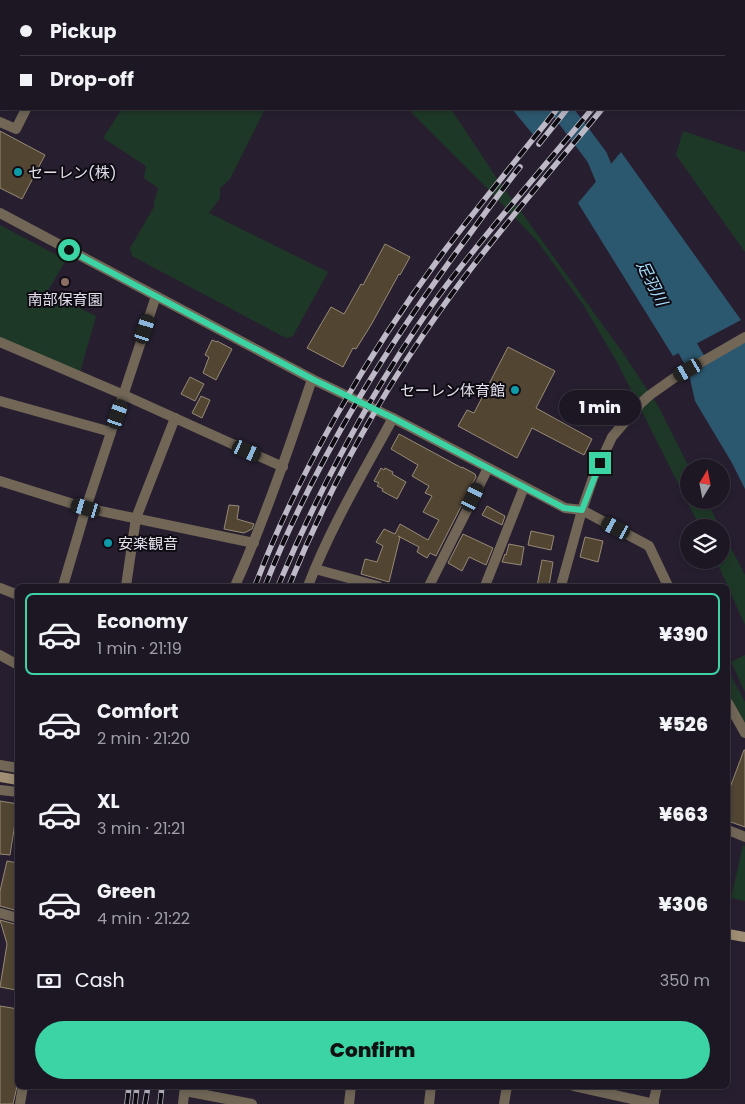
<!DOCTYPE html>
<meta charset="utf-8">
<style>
:root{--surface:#1d1724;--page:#25202c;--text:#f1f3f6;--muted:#a09fa6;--line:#3b3641;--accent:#3cd4a4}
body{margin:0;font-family:Poppins,"Noto Sans JP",sans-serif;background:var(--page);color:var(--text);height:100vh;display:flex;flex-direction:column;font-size:19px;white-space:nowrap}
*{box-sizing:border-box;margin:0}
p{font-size:16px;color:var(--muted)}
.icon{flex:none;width:28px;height:28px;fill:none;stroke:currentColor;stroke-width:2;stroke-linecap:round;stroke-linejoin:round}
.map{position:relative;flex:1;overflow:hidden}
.panel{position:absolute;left:15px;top:584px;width:715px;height:505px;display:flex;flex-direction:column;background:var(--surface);border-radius:8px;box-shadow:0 2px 8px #0003,0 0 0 1px var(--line)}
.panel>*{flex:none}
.guide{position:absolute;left:0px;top:0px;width:745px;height:110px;box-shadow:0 2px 8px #0003,0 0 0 1px var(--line);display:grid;align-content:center;height:110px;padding:0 20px;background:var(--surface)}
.needle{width:32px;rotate:10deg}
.fabs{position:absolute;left:680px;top:459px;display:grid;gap:10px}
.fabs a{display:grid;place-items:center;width:50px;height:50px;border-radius:50%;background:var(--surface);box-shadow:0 2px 8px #0003,0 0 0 1px var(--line);font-size:25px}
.end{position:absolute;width:22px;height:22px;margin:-11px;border:6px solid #3cd4a4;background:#111;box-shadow:0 0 0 2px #111}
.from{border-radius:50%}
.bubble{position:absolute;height:35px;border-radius:18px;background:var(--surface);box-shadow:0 2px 8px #0003,0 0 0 1px var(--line);font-size:16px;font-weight:800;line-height:35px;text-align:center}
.car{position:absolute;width:15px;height:30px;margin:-15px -8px;border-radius:6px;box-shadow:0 0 4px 1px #0007;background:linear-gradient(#222 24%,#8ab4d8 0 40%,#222 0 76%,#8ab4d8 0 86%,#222 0)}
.guide b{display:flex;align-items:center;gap:18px;height:48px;font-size:19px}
.guide b+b{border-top:1px solid var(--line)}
.guide i{width:12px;height:12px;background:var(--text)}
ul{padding:9px 0 0;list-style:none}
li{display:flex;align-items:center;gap:15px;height:82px;margin:0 10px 8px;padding:0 10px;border:2px solid transparent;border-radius:8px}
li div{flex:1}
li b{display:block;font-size:19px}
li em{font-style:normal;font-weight:800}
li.selected{border-color:var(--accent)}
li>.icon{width:45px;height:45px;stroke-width:1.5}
.pay{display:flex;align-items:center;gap:12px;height:55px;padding:0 20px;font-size:19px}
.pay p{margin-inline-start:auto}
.action{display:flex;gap:10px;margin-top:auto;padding:10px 20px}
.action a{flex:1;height:58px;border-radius:30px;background:var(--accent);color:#111;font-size:20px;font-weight:800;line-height:58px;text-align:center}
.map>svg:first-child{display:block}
.commercial{fill:#37242b}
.green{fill:#1e3827}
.water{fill:#2c586f}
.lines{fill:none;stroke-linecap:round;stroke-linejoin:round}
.river{stroke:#2c586f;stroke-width:21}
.building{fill:#524633;stroke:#978a75}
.minor{stroke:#726757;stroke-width:10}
.tertiary{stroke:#726757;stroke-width:10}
.secondary{stroke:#a08e74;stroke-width:10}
.rail-casing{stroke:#beb9c6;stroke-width:5.5}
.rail{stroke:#0e0b12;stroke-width:4;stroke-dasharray:11;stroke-linecap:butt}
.route{stroke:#3cd4a4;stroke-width:6}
.culture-dot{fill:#0f9aa8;stroke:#0e0b12;stroke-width:2}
.education-dot{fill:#8d6e63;stroke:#0e0b12;stroke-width:2}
.labels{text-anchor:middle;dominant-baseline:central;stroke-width:4;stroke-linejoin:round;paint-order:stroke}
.poi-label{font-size:15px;fill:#e4dfeb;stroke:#0e0b12;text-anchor:start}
.water-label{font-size:16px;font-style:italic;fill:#a5defe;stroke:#0e0b12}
</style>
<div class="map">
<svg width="745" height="1104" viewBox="0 0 745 1104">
<rect width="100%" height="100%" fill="#271f30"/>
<path class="commercial" d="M697,0H745V76L744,1H696Z"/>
<g class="green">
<path d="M122,109H265L230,179L220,188V198L209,213L328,272L293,336L286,338L132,256L130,248L154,207V203L158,188L144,178L146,166L103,138Z"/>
<path d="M408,109H451L496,177L623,353L658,406L689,467V500H706L720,527H700L617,362L584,306L538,242L486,187Z"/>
<path d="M683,131L745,152V252L676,155Z"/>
<path d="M0,225L66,260L47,292L96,316L79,376L0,339Z"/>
<path d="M721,529L745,575V625L716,560H721Z"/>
<path d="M745,655V692L731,662Z"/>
<path d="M728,670L745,702V723L728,694Z"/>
<path d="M743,845L745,846V901L731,898Z"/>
</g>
<g class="water">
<path d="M512,109H557L535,137Z"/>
<path d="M621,152L741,320L673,356L578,203Z"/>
<path d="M745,342V489L732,463L695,401L689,374Z"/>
</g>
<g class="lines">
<g class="river">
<path d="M561,109L597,157L614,198"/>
<path d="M673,323L709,385"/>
</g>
</g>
<g class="building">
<path d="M0,131L45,155L22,199L0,188Z"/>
<path d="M385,244L410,257L400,275L399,274L371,325L356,349L353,348L343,367L307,348L331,307L344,314L361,284L363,285Z"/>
<path d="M212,340L217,342V341L232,349L216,380L203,373L209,357L205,355Z"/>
<path d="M508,347L555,371L536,408L592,439L584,455L532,428L517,458L458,426L467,410L474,413Z"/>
<path d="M190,377L204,384L195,401L181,394Z"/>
<path d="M201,396L210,400L202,418L192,413Z"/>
<path d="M399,434L462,468V467L475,474L476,477L436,556L430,553L427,558L417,552L419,547L398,536L400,537L389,582L361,574L365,559L377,562L383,546L376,542L384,529L395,534L400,524L428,540L439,520L423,512L432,496L425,493L429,486L412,476L418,465L391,449Z"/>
<path d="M381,468L384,470L385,468L393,472L392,474L406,482L397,499L382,491L383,489L377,486L379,483L374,481Z"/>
<path d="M229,505L239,506L237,519L254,524L252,529L244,533L224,529Z"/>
<path d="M487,506L505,516L502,525L482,515Z"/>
<path d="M531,531L554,536L551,550L528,545Z"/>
<path d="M463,534L493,548L486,565L469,557L462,571L448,563Z"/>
<path d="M585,537L603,541L598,562L580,557Z"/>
<path d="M509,544L524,547L521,565L502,562L505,554L506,555Z"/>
<path d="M542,560L553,562L549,586H537Z"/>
<path d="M744,750H745V827L728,821V793Z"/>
<path d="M0,801L18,804L10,855L0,854Z"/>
<path d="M7,861L18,863V911L0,906V891Z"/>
<path d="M0,920L18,925L16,990L0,987L7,944Z"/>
<path d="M0,1006L18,1009V1082L13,1104H0Z"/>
</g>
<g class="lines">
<g class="minor">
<path d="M178,0L181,1"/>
<path d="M245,0V1"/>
<path d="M645,0L646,1"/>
<path d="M77,1L78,0"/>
<path d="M744,81L745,82"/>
<path d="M0,122L16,129L26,109"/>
<path d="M0,342L124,395L283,467"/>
<path d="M0,401L111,432"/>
<path d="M0,481L86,508L254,543"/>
<path d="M582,510L649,546L668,586"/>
<path d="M315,569L378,586"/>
<path d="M63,586L86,508L156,296"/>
<path d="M126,586L136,518L175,418"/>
<path d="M235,586C265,519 289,449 312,379"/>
<path d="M308,586C330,528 363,473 393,418"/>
<path d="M429,586L488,468"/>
<path d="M485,586L524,487"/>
<path d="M0,655L18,665"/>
<path d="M728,703L745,733"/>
<path d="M0,765L18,768"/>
<path d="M0,790L18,792"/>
<path d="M728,830L745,837"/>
<path d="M0,913L18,918"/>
<path d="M185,1091L252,1104"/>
<path d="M20,1104L23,1086"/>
<path d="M183,1104L185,1086"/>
<path d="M349,1104L351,1086"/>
<path d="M504,1104L507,1086"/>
<path d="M653,1104L657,1086"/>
</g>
<g class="tertiary">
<path d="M0,213L312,379L393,418L565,508L582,510"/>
<path d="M561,586L582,510L593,478L612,437L641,403L650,395L674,378L745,337"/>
<path d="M0,588L18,595"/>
<path d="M574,1086L654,1104"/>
<path d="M429,1104L431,1086"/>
</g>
<g class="secondary">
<path d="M0,777L18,780"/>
<path d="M728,934L745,937"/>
</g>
<g class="rail-casing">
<g id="rail">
<path d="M644,1L645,0"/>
<path d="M654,1L655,0"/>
<path d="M681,1L682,0"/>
<path d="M690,1L691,0"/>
<path d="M539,144L567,109"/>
<path d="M255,586C299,470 368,354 442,254C479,205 519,157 557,109"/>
<path d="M265,586C316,458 390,341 472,231C488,209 503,188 520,167"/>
<path d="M278,586C320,487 371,393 432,305C454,274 478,245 502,216C532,180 562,145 592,109"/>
<path d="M289,586C328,490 379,397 439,312C489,241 547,176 602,109"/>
<path d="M127,1104L129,1086"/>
<path d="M135,1104L137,1086"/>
<path d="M145,1104L148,1086"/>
<path d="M160,1104L162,1086"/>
</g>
</g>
<use href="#rail" class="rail"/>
</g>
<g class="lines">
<path class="route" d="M69,250L312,379L393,418L564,508L582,510L600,463"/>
</g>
<g class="culture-dot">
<circle cx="18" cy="172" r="5"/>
<circle cx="515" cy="390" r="5"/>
<circle cx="108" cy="543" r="5"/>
</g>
<circle class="education-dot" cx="65" cy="282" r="5"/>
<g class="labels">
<g class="poi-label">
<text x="28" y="172">セーレン(株)</text>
<text x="65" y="299" text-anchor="middle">南部保育園</text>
<text x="505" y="390" text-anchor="end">セーレン体育館</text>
<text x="118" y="543">安楽観音</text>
</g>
<g class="water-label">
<text transform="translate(652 283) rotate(63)">足羽川</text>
</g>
</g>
</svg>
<div class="fabs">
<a><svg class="needle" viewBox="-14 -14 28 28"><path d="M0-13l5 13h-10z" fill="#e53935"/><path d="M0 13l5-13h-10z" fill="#a09fa6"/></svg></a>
<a><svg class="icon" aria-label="layers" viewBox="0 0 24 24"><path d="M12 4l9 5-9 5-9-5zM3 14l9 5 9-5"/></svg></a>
</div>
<i class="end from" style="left:69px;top:250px"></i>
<i class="end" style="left:600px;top:463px"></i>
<div class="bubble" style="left:559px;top:390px;width:82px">1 min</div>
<i class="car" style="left:145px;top:329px;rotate:18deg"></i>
<i class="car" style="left:688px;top:370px;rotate:240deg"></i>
<i class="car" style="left:118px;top:414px;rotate:19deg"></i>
<i class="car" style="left:247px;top:451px;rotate:115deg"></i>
<i class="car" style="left:473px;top:497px;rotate:27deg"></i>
<i class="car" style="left:86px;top:508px;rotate:287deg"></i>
<i class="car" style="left:616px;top:528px;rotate:298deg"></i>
<div class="guide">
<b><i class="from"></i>Pickup</b>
<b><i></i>Drop-off</b>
</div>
<section class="panel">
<ul>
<li class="selected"><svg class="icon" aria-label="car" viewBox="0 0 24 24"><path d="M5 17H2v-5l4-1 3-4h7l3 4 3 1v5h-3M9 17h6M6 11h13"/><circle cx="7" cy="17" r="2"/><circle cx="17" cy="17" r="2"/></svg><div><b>Economy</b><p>1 min · 21:19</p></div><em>¥390</em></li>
<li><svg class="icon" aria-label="car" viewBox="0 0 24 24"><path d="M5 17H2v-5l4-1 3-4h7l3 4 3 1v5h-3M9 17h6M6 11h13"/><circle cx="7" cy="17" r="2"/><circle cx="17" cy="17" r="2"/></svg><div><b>Comfort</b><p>2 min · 21:20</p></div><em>¥526</em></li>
<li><svg class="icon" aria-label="car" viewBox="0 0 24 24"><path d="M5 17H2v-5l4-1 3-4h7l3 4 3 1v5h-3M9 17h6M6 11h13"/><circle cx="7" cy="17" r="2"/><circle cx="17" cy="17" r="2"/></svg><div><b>XL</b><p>3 min · 21:21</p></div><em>¥663</em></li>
<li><svg class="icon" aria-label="car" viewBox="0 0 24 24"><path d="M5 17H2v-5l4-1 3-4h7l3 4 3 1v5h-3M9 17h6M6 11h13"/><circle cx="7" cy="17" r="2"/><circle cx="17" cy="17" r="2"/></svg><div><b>Green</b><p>4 min · 21:22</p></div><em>¥306</em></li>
</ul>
<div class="pay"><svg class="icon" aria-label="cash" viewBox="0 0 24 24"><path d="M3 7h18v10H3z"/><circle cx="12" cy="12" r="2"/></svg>Cash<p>350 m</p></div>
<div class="action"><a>Confirm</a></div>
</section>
</div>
